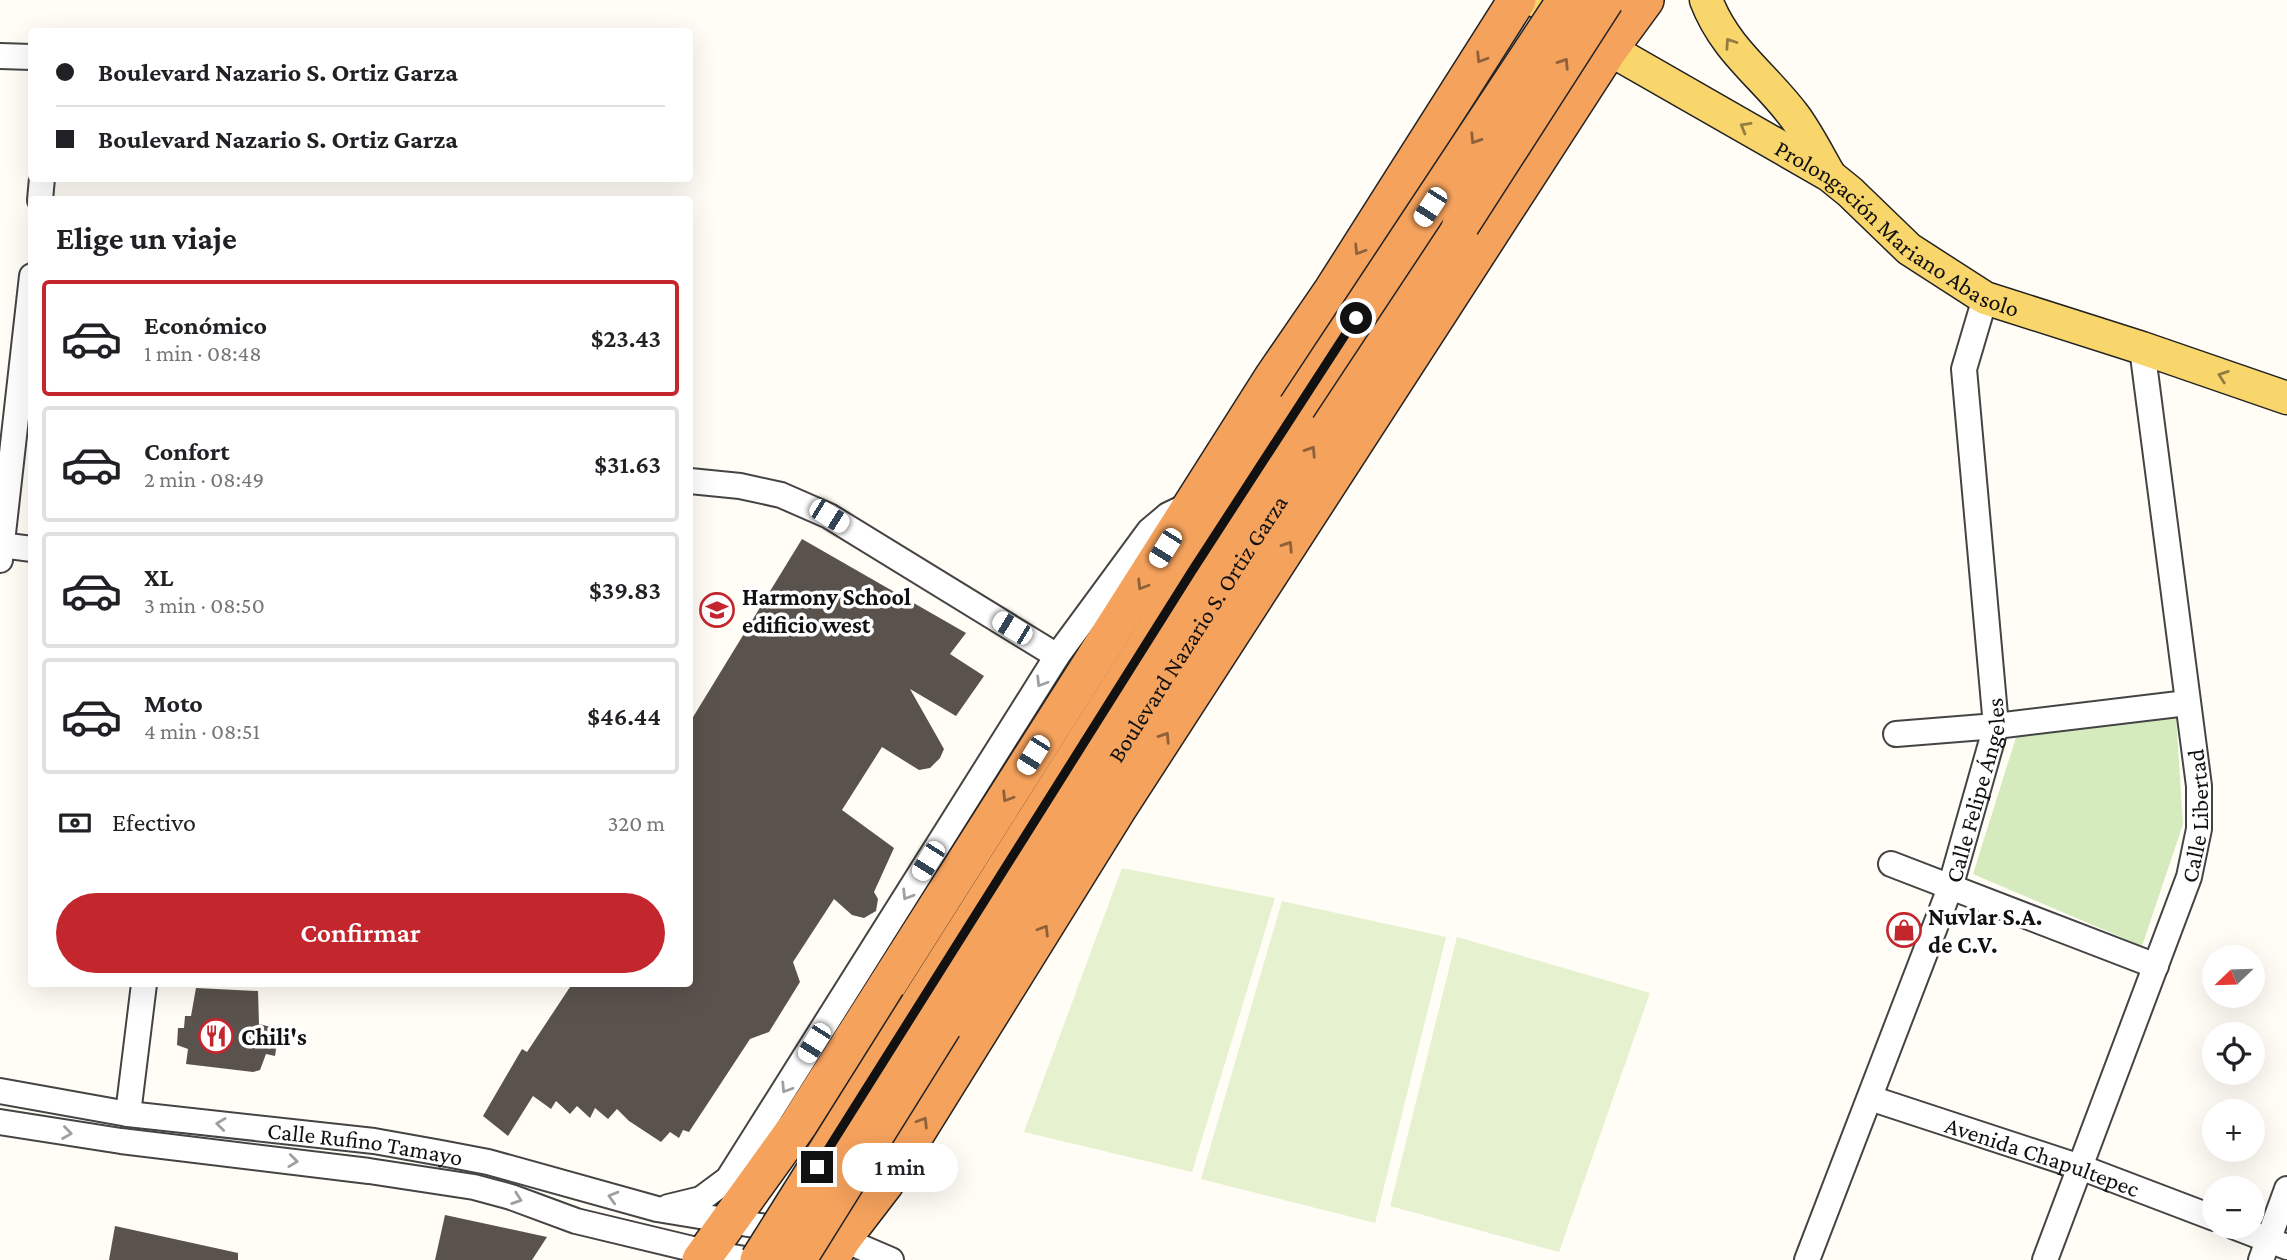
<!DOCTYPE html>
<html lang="es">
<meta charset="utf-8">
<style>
:root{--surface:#fff;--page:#f2f2f2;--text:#202124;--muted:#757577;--line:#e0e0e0;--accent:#c4262e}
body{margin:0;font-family:"Crimson Pro",serif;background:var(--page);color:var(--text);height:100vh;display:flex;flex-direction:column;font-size:26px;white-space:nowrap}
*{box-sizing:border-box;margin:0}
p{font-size:23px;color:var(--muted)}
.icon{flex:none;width:38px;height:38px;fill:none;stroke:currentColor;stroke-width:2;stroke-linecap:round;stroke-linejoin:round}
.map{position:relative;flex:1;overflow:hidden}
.panel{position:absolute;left:28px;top:196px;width:665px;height:791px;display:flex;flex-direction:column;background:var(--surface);border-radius:7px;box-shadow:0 7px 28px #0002}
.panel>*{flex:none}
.banner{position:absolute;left:28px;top:28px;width:665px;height:154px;border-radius:7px;box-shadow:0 7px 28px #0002;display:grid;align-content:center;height:154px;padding:0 28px;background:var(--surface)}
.needle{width:46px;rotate:247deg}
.tools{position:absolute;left:2202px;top:945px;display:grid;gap:14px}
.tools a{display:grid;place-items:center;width:63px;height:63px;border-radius:50%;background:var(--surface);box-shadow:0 7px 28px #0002;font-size:35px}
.end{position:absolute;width:32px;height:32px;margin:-16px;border:9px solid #111;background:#fff;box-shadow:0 0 0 4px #fff}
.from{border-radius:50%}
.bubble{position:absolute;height:49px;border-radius:24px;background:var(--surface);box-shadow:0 7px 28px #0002;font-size:23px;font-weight:600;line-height:49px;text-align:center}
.car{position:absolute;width:21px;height:42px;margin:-21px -10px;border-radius:9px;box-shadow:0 0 5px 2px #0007;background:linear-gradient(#fff 24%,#345 0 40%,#fff 0 76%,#345 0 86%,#fff 0)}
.banner b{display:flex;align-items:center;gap:24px;height:66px;font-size:26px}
.banner b+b{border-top:2px solid var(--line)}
.banner i{width:18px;height:18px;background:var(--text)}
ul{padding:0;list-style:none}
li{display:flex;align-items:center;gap:21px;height:116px;margin:0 14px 10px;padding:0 14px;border:4px solid var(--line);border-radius:7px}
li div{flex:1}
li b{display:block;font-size:26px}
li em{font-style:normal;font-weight:600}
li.active{border-color:var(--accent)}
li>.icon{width:63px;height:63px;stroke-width:1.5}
h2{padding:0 28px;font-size:32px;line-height:84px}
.pay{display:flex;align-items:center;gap:18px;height:77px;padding:0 28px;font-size:26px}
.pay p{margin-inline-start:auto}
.action{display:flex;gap:14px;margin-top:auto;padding:14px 28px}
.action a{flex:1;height:80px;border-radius:42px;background:var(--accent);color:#fff;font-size:28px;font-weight:600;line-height:80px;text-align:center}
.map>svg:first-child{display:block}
.green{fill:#d5ebbd}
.pitch{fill:#e6f2cf}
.building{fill:#5a524d}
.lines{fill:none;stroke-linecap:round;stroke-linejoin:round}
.minor-casing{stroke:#444;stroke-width:28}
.major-casing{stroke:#222;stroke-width:35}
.highway-casing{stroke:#222;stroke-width:40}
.minor{stroke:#fff;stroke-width:24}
.major{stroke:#f9d66b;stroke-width:32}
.highway{stroke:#f5a25d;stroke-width:37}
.highway-bridge-casing{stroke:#222;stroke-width:40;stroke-linecap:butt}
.highway-bridge{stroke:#f5a25d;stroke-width:37}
.oneway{stroke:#917d42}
.oneway2{stroke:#8e613b}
.oneway3{stroke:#a0a0a0}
.route{stroke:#111;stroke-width:9}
.labels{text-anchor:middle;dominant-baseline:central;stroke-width:7;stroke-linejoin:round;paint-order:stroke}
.street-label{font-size:24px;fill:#111;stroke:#fff}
.poi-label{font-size:24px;font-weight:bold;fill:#111;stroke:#fff;text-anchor:start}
</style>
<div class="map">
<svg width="2287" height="1260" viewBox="0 0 2287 1260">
<rect width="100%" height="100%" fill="#fffdf5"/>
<path class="green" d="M2176,715L2183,824L2142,946L1973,874L2018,731Z"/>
<g class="pitch">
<path d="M1122,868L1275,898L1192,1172L1024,1132Z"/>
<path d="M1282,901L1446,937L1375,1223L1201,1179Z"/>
<path d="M1457,937L1650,993L1559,1252L1390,1206Z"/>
</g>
<g class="building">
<path d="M802,539L966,633L950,654L984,676L956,716L910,689L944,749L940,758L930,768L919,770L882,747L842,810L894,848L874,892L878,899L876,911L864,918L852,915L834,899L793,962L800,982L769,1032L750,1039L689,1132L683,1130L679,1138L670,1132L661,1142L629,1121L617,1109L608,1119L595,1108L590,1118L577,1106L570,1114L556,1101L551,1109L533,1096L508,1136L483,1116L522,1049L527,1052L572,984H690V722Z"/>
<path d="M196,988L258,991L259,1024L279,1029L275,1056L266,1054L260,1070L253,1072L186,1064L188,1049L177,1045L178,1028H184L185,1016H191Z"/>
<path d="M445,1215L547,1237L532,1260H435Z"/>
<path d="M115,1226L238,1253V1260H109Z"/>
</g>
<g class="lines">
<g class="minor-casing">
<g id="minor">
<path d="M0,56L32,57"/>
<path d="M40,200L42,178"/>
<path d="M690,481L740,486L781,495L829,516L1057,656"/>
<path d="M0,545L32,549"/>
<path d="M0,560L32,276"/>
<path d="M1896,734L1996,726L2187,703"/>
<path d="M1891,864L2156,966"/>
<path id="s1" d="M0,1091L128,1114L374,1141L441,1153L488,1162L657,1209L791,1231"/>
<path id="s2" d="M1870,1098L2080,1167L2214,1218"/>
<path d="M128,1114L144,984"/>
<path d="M0,1122L121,1141L369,1171L474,1187L511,1197L576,1221L705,1252L750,1260"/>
<path d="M668,1207L701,1199L728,1179L1057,656L1149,531L1168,515L1191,504"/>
<path d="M2235,1227L2287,1247"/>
<path d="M830,1237L842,1239L891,1260"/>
<path id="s3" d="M1807,1260L1950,888L1996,726L1964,369L1985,298"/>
<path id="s4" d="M2045,1260L2189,877L2199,829V786L2142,348"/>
<path d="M2261,1260L2287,1189"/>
</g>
</g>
<g class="major-casing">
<g id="major">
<path id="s5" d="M1535,0L1609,49L1829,175L1850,192L1909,249L1985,298L2142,348L2287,398"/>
<path d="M1706,0C1726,52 1764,75 1795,117C1808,135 1818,155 1829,174"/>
</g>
</g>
<g class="highway-casing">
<g id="highway">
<path d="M919,1005L1297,407"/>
<path id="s6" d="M943,1026L1247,549L1461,224"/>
<path d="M701,1260L799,1124L1274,376L1333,290L1517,0"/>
<path d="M830,1260L842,1239L885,1183L1118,808L1609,49L1645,0"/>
</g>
</g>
<use href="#minor" class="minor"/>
<use href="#major" class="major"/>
<use href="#highway" class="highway"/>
<g class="highway-bridge-casing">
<g id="highway-bridge">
<path d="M1461,224L1605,0"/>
<path d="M1297,407L1566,0"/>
<path d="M759,1260L919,1005"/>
<path d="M797,1260L943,1026"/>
</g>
</g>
<use href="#highway-bridge" class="highway-bridge"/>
</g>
<defs><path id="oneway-chevron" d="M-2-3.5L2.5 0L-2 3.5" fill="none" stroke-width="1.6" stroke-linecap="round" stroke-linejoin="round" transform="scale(1.75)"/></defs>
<g class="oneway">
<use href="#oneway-chevron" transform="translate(1730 43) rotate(-124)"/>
<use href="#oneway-chevron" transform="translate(1745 127) rotate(-150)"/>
<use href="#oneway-chevron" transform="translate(2223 376) rotate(-161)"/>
</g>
<g class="oneway2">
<use href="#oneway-chevron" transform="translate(1481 58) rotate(122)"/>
<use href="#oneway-chevron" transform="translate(1564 63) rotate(-57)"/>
<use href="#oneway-chevron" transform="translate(1475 139) rotate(123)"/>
<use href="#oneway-chevron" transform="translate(1359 250) rotate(122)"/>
<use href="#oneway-chevron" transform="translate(1311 451) rotate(-57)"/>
<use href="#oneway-chevron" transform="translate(1288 546) rotate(-57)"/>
<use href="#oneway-chevron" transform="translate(1142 585) rotate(122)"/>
<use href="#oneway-chevron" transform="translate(1165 737) rotate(-57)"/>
<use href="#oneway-chevron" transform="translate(1007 797) rotate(122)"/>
<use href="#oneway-chevron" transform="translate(1044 930) rotate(-58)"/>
<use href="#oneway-chevron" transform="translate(923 1122) rotate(-58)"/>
</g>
<g class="oneway3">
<use href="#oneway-chevron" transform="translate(1041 682) rotate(122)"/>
<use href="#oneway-chevron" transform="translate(907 895) rotate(122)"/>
<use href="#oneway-chevron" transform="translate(786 1088) rotate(122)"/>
<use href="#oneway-chevron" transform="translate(221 1124) rotate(-173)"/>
<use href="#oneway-chevron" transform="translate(67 1133) rotate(8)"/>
<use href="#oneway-chevron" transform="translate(293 1161) rotate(7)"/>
<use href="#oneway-chevron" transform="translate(613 1197) rotate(-164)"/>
<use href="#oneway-chevron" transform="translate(517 1199) rotate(19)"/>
</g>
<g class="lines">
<path class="route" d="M817,1167L1192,571L1356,318"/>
</g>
<defs>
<g id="school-ring" transform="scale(1.75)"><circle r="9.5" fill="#fff" stroke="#c4262e" stroke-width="1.5"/><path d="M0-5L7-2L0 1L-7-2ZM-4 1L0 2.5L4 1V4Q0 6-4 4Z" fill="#c4262e"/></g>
<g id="shop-ring" transform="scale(1.75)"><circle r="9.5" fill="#fff" stroke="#c4262e" stroke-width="1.5"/><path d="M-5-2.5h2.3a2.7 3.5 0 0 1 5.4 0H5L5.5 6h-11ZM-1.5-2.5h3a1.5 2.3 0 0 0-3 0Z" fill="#c4262e"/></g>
<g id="restaurant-ring" transform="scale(1.75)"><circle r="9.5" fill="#fff" stroke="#c4262e" stroke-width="1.5"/><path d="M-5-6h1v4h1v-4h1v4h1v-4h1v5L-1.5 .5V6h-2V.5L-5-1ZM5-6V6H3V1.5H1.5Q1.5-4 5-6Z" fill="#c4262e"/></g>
</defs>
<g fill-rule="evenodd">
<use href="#school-ring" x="717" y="610"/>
<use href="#shop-ring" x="1904" y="930"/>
<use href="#restaurant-ring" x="216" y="1036"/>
</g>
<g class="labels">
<g class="street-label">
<text stroke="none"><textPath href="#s5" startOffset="430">Prolongación Mariano Abasolo</textPath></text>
<text stroke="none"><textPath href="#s6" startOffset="472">Boulevard Nazario S. Ortiz Garza</textPath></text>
<text stroke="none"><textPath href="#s3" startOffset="500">Calle Felipe Ángeles</textPath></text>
<text stroke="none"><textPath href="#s4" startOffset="471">Calle Libertad</textPath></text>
<text stroke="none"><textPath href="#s1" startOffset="369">Calle Rufino Tamayo</textPath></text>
<text stroke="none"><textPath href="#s2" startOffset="182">Avenida Chapultepec</textPath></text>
</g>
<g class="poi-label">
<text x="742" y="596">Harmony School<tspan x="742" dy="28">edificio west</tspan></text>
<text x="1928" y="916">Nuvlar S.A.<tspan x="1928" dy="28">de C.V.</tspan></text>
<text x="241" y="1036">Chili's</text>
</g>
</g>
</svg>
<div class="tools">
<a><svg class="needle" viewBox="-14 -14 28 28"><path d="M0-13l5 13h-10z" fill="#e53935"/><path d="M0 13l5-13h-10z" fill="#757577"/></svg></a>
<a><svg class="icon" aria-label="locate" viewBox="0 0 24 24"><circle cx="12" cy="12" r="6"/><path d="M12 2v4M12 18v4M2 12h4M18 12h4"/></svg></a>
<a>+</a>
<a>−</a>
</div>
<i class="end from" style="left:1356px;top:318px"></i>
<i class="end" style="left:817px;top:1167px"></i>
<div class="bubble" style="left:842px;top:1143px;width:116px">1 min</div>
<i class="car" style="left:1430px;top:207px;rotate:213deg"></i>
<i class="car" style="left:829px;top:516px;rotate:122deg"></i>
<i class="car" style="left:1165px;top:548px;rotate:212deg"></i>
<i class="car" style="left:1012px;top:628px;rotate:301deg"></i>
<i class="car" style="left:1033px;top:755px;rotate:212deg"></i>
<i class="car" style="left:928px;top:861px;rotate:212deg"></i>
<i class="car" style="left:814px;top:1043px;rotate:212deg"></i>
<div class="banner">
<b><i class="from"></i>Boulevard Nazario S. Ortiz Garza</b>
<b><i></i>Boulevard Nazario S. Ortiz Garza</b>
</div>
<section class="panel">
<h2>Elige un viaje</h2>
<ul>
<li class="active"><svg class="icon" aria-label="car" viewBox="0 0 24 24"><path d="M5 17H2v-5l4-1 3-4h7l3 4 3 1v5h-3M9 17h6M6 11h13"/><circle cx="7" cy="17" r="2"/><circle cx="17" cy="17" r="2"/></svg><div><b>Económico</b><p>1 min · 08:48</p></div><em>$23.43</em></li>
<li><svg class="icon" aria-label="car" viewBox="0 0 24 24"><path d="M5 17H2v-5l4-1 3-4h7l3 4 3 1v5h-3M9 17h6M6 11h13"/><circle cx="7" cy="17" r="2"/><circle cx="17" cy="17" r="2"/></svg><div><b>Confort</b><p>2 min · 08:49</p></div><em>$31.63</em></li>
<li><svg class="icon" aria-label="car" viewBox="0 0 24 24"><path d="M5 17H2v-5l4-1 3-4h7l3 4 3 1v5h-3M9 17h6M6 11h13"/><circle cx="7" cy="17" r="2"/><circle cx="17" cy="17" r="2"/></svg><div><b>XL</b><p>3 min · 08:50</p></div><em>$39.83</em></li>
<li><svg class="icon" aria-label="car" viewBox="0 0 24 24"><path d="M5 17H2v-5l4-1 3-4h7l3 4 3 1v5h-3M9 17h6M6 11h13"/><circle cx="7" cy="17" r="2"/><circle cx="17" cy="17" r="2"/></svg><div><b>Moto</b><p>4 min · 08:51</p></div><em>$46.44</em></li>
</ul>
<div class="pay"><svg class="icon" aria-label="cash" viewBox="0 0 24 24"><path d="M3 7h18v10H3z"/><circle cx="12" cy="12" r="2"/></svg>Efectivo<p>320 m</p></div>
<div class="action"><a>Confirmar</a></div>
</section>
</div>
